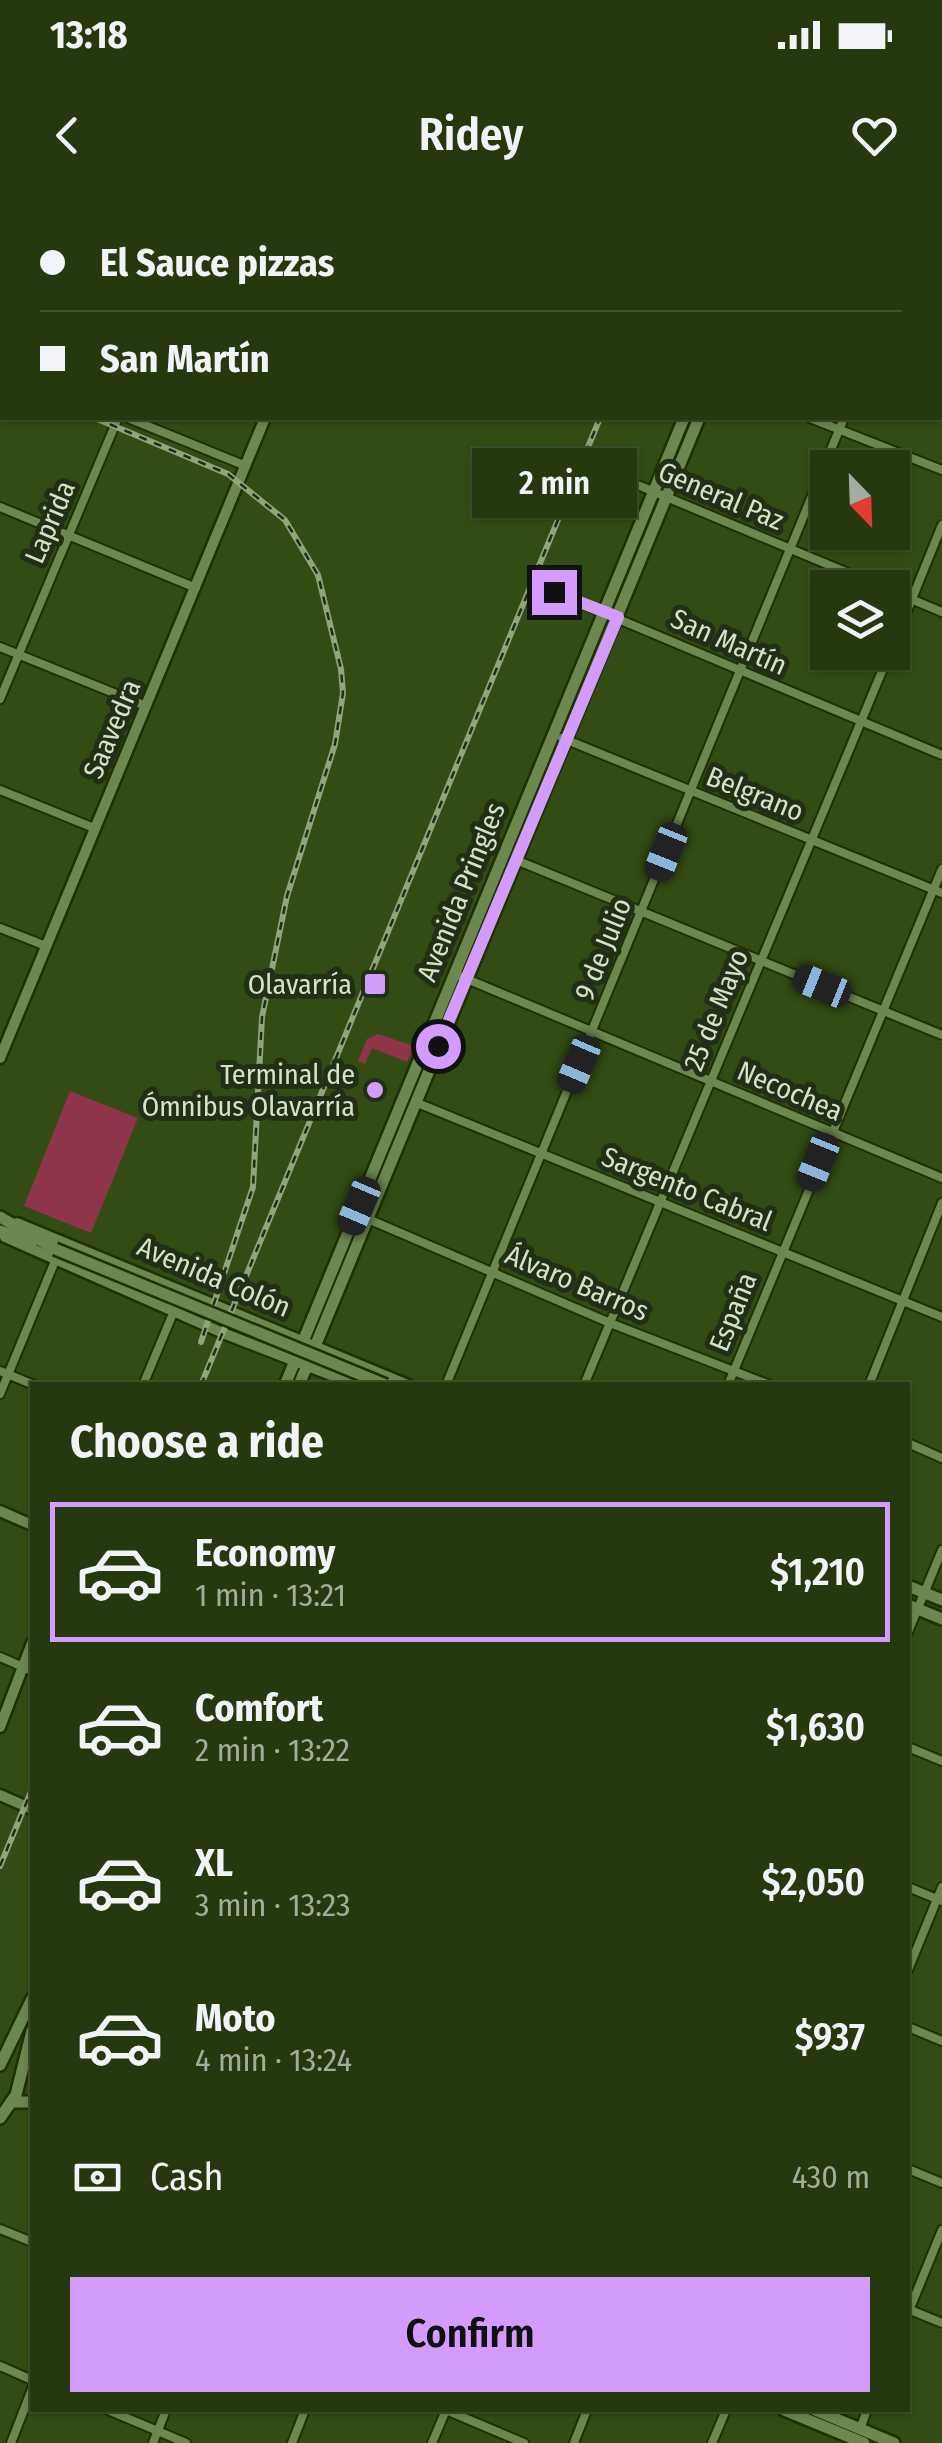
<!DOCTYPE html>
<meta charset="utf-8">
<style>
:root{--surface:#26390e;--page:#2e4017;--text:#f1f3f6;--muted:#a4ac9e;--line:#42532e;--accent:#d39cfc}
body{margin:0;font-family:"Fira Sans Condensed",sans-serif;background:var(--page);color:var(--text);height:100vh;display:flex;flex-direction:column;font-size:38px;white-space:nowrap}
*{box-sizing:border-box;margin:0}
p{font-size:32px;color:var(--muted)}
.icon{flex:none;width:55px;height:55px;fill:none;stroke:currentColor;stroke-width:2;stroke-linecap:round;stroke-linejoin:round}
.map{position:relative;flex:1;overflow:hidden}
.side{position:absolute;left:30px;top:1182px;width:880px;height:1030px;display:flex;flex-direction:column;background:var(--surface);border-radius:0px;box-shadow:0 2px 8px #0004,0 0 0 2px var(--line)}
.side>*{flex:none}
.top-card{position:absolute;left:0px;top:0px;width:942px;height:220px;box-shadow:0 2px 8px #0004,0 0 0 2px var(--line);display:grid;align-content:center;height:220px;padding:0 40px;background:var(--surface)}
.needle{width:65px;rotate:157deg}
.buttons{position:absolute;left:810px;top:250px;display:grid;gap:20px}
.buttons a{display:grid;place-items:center;width:100px;height:100px;border-radius:0px;background:var(--surface);box-shadow:0 2px 8px #0004,0 0 0 2px var(--line);font-size:50px}
.end{position:absolute;width:45px;height:45px;margin:-22px;border:12px solid #d39cfc;background:#111;box-shadow:0 0 0 5px #111}
.from{border-radius:50%}
.bubble{position:absolute;height:70px;border-radius:0px;background:var(--surface);box-shadow:0 2px 8px #0004,0 0 0 2px var(--line);font-size:32px;font-weight:600;line-height:70px;text-align:center}
.car{position:absolute;width:30px;height:60px;margin:-30px -15px;border-radius:12px;box-shadow:0 0 8px 2px #0007;background:linear-gradient(#222 24%,#8ab4d8 0 40%,#222 0 76%,#8ab4d8 0 86%,#222 0)}
.top-card b{display:flex;align-items:center;gap:35px;height:95px;font-size:38px}
.top-card b+b{border-top:2px solid var(--line)}
.top-card i{width:25px;height:25px;background:var(--text)}
ul{padding:0;list-style:none}
li{display:flex;align-items:center;gap:30px;height:140px;margin:0 20px 15px;padding:0 20px;border:5px solid transparent;border-radius:0px}
li div{flex:1}
li b{display:block;font-size:38px}
li em{font-style:normal;font-weight:600}
li.current{border-color:var(--accent)}
li>.icon{width:90px;height:90px;stroke-width:1.5}
h2{padding:0 40px;font-size:45px;line-height:120px}
.pay{display:flex;align-items:center;gap:25px;height:110px;padding:0 40px;font-size:38px}
.pay p{margin-inline-start:auto}
.button{display:flex;gap:20px;margin-top:auto;padding:20px 40px}
.button a{flex:1;height:115px;border-radius:0px;background:var(--accent);color:#111;font-size:40px;font-weight:600;line-height:115px;text-align:center}
.status{display:flex;justify-content:space-between;align-items:center;height:70px;padding:0 50px;background:var(--surface);direction:ltr}
.status svg{height:28px;fill:currentColor}
header{display:flex;justify-content:space-between;align-items:center;height:130px;padding:0 40px;background:var(--surface);font-size:45px;font-weight:600}
.map>svg:first-child{display:block}
.green{fill:#8e3549}
.lines{fill:none;stroke-linecap:round;stroke-linejoin:round}
.minor-casing{stroke:#1e3004;stroke-width:12}
.tertiary-casing{stroke:#1e3004;stroke-width:15}
.secondary-casing{stroke:#1e3004;stroke-width:16}
.minor{stroke:#6d884f;stroke-width:8}
.tertiary{stroke:#6d884f;stroke-width:10}
.secondary{stroke:#6d884f;stroke-width:11}
.rail-casing{stroke:#91a47a;stroke-width:6}
.rail{stroke:#222e16;stroke-width:2.5;stroke-dasharray:8;stroke-linecap:butt}
.secondary-bridge-casing{stroke:#1e3004;stroke-width:16;stroke-linecap:butt}
.secondary-bridge{stroke:#6d884f;stroke-width:11}
.route{stroke:#d39cfc;stroke-width:12}
.poi-dot{fill:#d39cfc;stroke:#222e16;stroke-width:4}
.labels{text-anchor:middle;dominant-baseline:central;stroke-width:10;stroke-linejoin:round;paint-order:stroke}
.street-label{font-size:28px;fill:#d4e3c5;stroke:#222e16}
.poi-label{font-size:28px;fill:#d4e3c5;stroke:#222e16;text-anchor:end}
</style>
<div class="status"><b>13:18</b><svg viewBox="0 0 49 12"><path d="M0 12V9h3v3zM5 12V6h3v6zM10 12V3h3v9zM15 12V0h3v12zM26 1h20v11H26zM47 4h2v5h-2z"/></svg></div>
<header><svg class="icon" aria-label="back" viewBox="0 0 24 24"><path d="M15 5l-7 7 7 7"/></svg>Ridey<svg class="icon" aria-label="heart" viewBox="0 0 24 24"><path d="M12 20l-8-8c-3-5 5-10 8-4 3-6 11-1 8 4z"/></svg></header>
<div class="map">
<svg width="942" height="2243" viewBox="0 0 942 2243">
<rect width="100%" height="100%" fill="#334c13"/>
<g class="green">
<path d="M378,834L414,846L407,862L372,848L365,864L358,861L367,839Z"/>
<path d="M70,891L138,918L91,1033L24,1006Z"/>
</g>
<g class="lines">
<g class="minor-casing">
<g id="minor">
<path d="M289,0L295,2"/>
<path d="M207,2L208,0"/>
<path d="M933,2L934,0"/>
<path d="M0,30L2,31"/>
<path d="M940,131H942"/>
<path d="M0,163L2,164"/>
<path d="M128,218L246,266"/>
<path d="M810,218L942,270"/>
<path d="M597,268L884,388"/>
<path d="M0,307L196,388"/>
<path d="M892,391L942,412"/>
<path d="M554,392L942,555"/>
<path d="M0,447L146,506"/>
<path d="M892,448L942,325"/>
<path d="M0,499L118,218"/>
<path d="M562,538L942,693"/>
<path d="M0,590L94,628"/>
<path d="M516,660L942,835"/>
<path d="M0,728L46,746"/>
<path d="M455,774L942,978"/>
<path d="M415,902L942,1117"/>
<path d="M368,1019L610,1123L770,1185"/>
<path d="M0,1171L34,1185"/>
<path d="M143,1185L174,1111"/>
<path d="M446,1185L844,218"/>
<path d="M584,1185L890,452"/>
<path d="M728,1185L942,669"/>
<path d="M869,1185L942,1003"/>
<path d="M0,1194L55,1061"/>
<path d="M908,1243L942,1258"/>
<path d="M908,1432L942,1350"/>
<path d="M0,1457L32,1471"/>
<path d="M908,1547L942,1561"/>
<path d="M908,1687L942,1701"/>
<path d="M908,1770L942,1687"/>
<path d="M908,1827L942,1841"/>
<path d="M908,1969L942,1983"/>
<path d="M0,2029L32,2042"/>
<path d="M908,2109L942,2123"/>
<path d="M908,2113L942,2030"/>
<path d="M0,2166L32,2180"/>
<path d="M108,2210L186,2243"/>
<path d="M446,2210L524,2243"/>
<path d="M860,2229L867,2210"/>
<path d="M11,2243L32,2189"/>
<path d="M153,2243L166,2210"/>
<path d="M292,2243L305,2210"/>
<path d="M432,2243L446,2210"/>
<path d="M574,2243L587,2210"/>
<path d="M712,2243L726,2210"/>
</g>
</g>
<g class="tertiary-casing">
<g id="tertiary">
<path d="M354,2L355,0"/>
<path d="M0,858L265,218"/>
<path d="M17,1023L408,1185"/>
<path d="M5,1037L223,1133L357,1185"/>
<path d="M0,1311L32,1325"/>
<path d="M0,1527L32,1443"/>
<path d="M0,1595L32,1609"/>
</g>
</g>
<g class="secondary-casing">
<g id="secondary">
<path d="M774,2L775,0"/>
<path d="M788,2L789,0"/>
<path d="M0,1017L55,1049"/>
<path d="M0,1031L32,1042"/>
<path d="M285,1185L684,218"/>
<path d="M299,1185L699,218"/>
<path d="M908,1386L942,1400"/>
<path d="M908,1405L942,1419"/>
<path d="M0,1865L32,1799"/>
<path d="M11,1902H32"/>
<path d="M0,1918L16,1895L32,1831"/>
<path d="M784,2210L864,2243"/>
<path d="M815,2210L894,2243"/>
</g>
</g>
<use href="#minor" class="minor"/>
<use href="#tertiary" class="tertiary"/>
<use href="#secondary" class="secondary"/>
<g class="rail-casing">
<g id="rail">
<path d="M688,2L690,0"/>
<path d="M0,175L2,176"/>
<path d="M95,218L228,274L285,320L318,375L341,469L343,493L335,544L287,696L262,817L253,987L201,1142"/>
<path d="M201,1185L600,218"/>
<path d="M0,1666L32,1589"/>
</g>
</g>
<use href="#rail" class="rail"/>
<g class="secondary-bridge-casing">
<path id="secondary-bridge" d="M55,1049L386,1185"/>
</g>
<use href="#secondary-bridge" class="secondary-bridge"/>
</g>
<g class="lines">
<path class="route" d="M438,846L618,417L554,392"/>
</g>
<g class="poi-dot">
<rect x="363" y="772" width="24" height="24" rx="5"/>
<circle cx="375" cy="890" r="10"/>
</g>
<g class="labels">
<g class="street-label">
<text transform="translate(721 296) rotate(23)">General Paz</text>
<text transform="translate(50 322) rotate(-67)">Laprida</text>
<text transform="translate(729 442) rotate(24)">San Martín</text>
<text transform="translate(112 529) rotate(-67)">Saavedra</text>
<text transform="translate(755 594) rotate(22)">Belgrano</text>
<text transform="translate(461 692) rotate(-68)">Avenida Pringles</text>
<text transform="translate(603 749) rotate(-68)">9 de Julio</text>
<text transform="translate(716 810) rotate(-68)">25 de Mayo</text>
<text transform="translate(790 891) rotate(23)">Necochea</text>
<text transform="translate(687 989) rotate(22)">Sargento Cabral</text>
<text transform="translate(214 1077) rotate(23)">Avenida Colón</text>
<text transform="translate(577 1083) rotate(23)">Álvaro Barros</text>
<text transform="translate(733 1112) rotate(-68)">España</text>
</g>
<g class="poi-label">
<text x="352" y="784">Olavarría</text>
<text x="355" y="874">Terminal de<tspan x="355" dy="32">Ómnibus Olavarría</tspan></text>
</g>
</g>
</svg>
<div class="buttons">
<a><svg class="needle" viewBox="-14 -14 28 28"><path d="M0-13l5 13h-10z" fill="#e53935"/><path d="M0 13l5-13h-10z" fill="#a4ac9e"/></svg></a>
<a><svg class="icon" aria-label="layers" viewBox="0 0 24 24"><path d="M12 4l9 5-9 5-9-5zM3 14l9 5 9-5"/></svg></a>
</div>
<i class="end from" style="left:438px;top:846px"></i>
<i class="end" style="left:554px;top:392px"></i>
<div class="bubble" style="left:472px;top:248px;width:165px">2 min</div>
<i class="car" style="left:666px;top:652px;rotate:202deg"></i>
<i class="car" style="left:822px;top:786px;rotate:292deg"></i>
<i class="car" style="left:579px;top:864px;rotate:203deg"></i>
<i class="car" style="left:818px;top:962px;rotate:202deg"></i>
<i class="car" style="left:359px;top:1006px;rotate:203deg"></i>
<div class="top-card">
<b><i class="from"></i>El Sauce pizzas</b>
<b><i></i>San Martín</b>
</div>
<section class="side">
<h2>Choose a ride</h2>
<ul>
<li class="current"><svg class="icon" aria-label="car" viewBox="0 0 24 24"><path d="M5 17H2v-5l4-1 3-4h7l3 4 3 1v5h-3M9 17h6M6 11h13"/><circle cx="7" cy="17" r="2"/><circle cx="17" cy="17" r="2"/></svg><div><b>Economy</b><p>1 min · 13:21</p></div><em>$1,210</em></li>
<li><svg class="icon" aria-label="car" viewBox="0 0 24 24"><path d="M5 17H2v-5l4-1 3-4h7l3 4 3 1v5h-3M9 17h6M6 11h13"/><circle cx="7" cy="17" r="2"/><circle cx="17" cy="17" r="2"/></svg><div><b>Comfort</b><p>2 min · 13:22</p></div><em>$1,630</em></li>
<li><svg class="icon" aria-label="car" viewBox="0 0 24 24"><path d="M5 17H2v-5l4-1 3-4h7l3 4 3 1v5h-3M9 17h6M6 11h13"/><circle cx="7" cy="17" r="2"/><circle cx="17" cy="17" r="2"/></svg><div><b>XL</b><p>3 min · 13:23</p></div><em>$2,050</em></li>
<li><svg class="icon" aria-label="car" viewBox="0 0 24 24"><path d="M5 17H2v-5l4-1 3-4h7l3 4 3 1v5h-3M9 17h6M6 11h13"/><circle cx="7" cy="17" r="2"/><circle cx="17" cy="17" r="2"/></svg><div><b>Moto</b><p>4 min · 13:24</p></div><em>$937</em></li>
</ul>
<div class="pay"><svg class="icon" aria-label="cash" viewBox="0 0 24 24"><path d="M3 7h18v10H3z"/><circle cx="12" cy="12" r="2"/></svg>Cash<p>430 m</p></div>
<div class="button"><a>Confirm</a></div>
</section>
</div>
